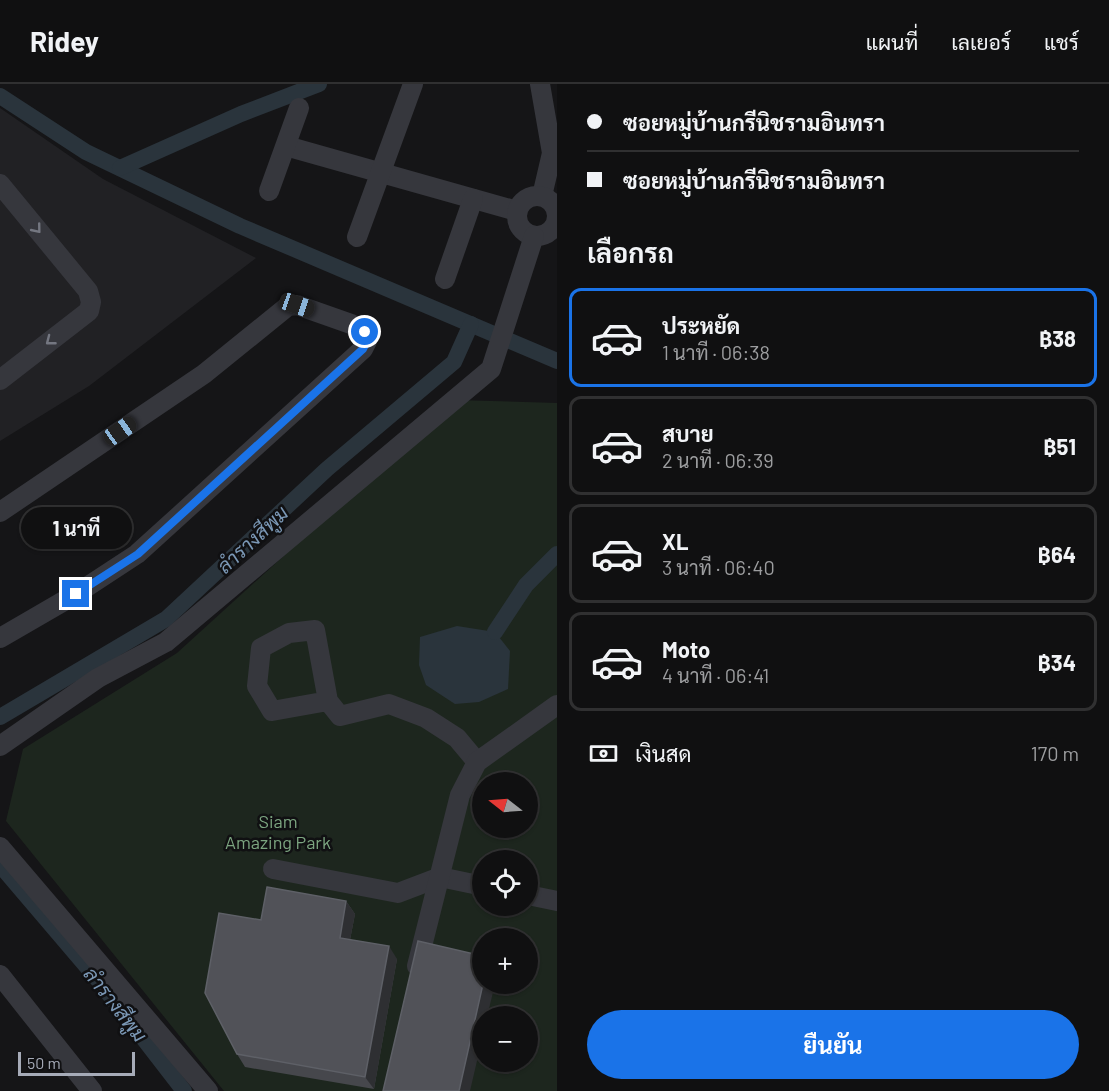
<!DOCTYPE html>
<html lang="th">
<meta charset="utf-8">
<style>
:root{--surface:#101011;--page:#1e1e1f;--text:#f1f3f6;--muted:#9c9d9f;--line:#303031;--accent:#1a73e8}
body{margin:0;font-family:Barlow,Sarabun,sans-serif;background:var(--page);color:var(--text);height:100vh;display:flex;flex-direction:column;font-size:22px;white-space:nowrap}
*{box-sizing:border-box;margin:0}
p{font-size:20px;color:var(--muted)}
.icon{flex:none;width:33px;height:33px;fill:none;stroke:currentColor;stroke-width:2;stroke-linecap:round;stroke-linejoin:round}
.map{position:relative;flex:1;overflow:hidden}
.sheet{display:flex;flex-direction:column;background:var(--surface);width:552px}
.sheet>*{flex:none}
.hud{display:grid;align-content:center;height:132px;padding:0 30px;background:var(--surface)}
.needle{width:39px;rotate:287deg}
.buttons{position:absolute;left:472px;top:688px;display:grid;gap:12px}
.buttons a{display:grid;place-items:center;width:66px;height:66px;border-radius:50%;background:var(--surface);box-shadow:0 2px 4px #0004,0 0 0 2px var(--line);font-size:30px}
.scale{position:absolute;left:18px;bottom:15px;width:117px;box-sizing:border-box;padding-left:6px;border:3px solid #a6abb8;border-top:0;font-size:16px;line-height:21px;white-space:nowrap;color:#a6abb8;-webkit-text-stroke:4px #101012;paint-order:stroke}
.end{position:absolute;width:27px;height:27px;margin:-14px;border:8px solid #1a73e8;background:#fff;box-shadow:0 0 0 3px #fff}
.from{border-radius:50%}
.bubble{position:absolute;height:42px;border-radius:21px;background:var(--surface);box-shadow:0 2px 4px #0004,0 0 0 2px var(--line);font-size:20px;font-weight:700;line-height:42px;text-align:center}
.car{position:absolute;width:18px;height:36px;margin:-18px -9px;border-radius:8px;box-shadow:0 0 4px 2px #0007;background:linear-gradient(#222 24%,#8ab4d8 0 40%,#222 0 76%,#8ab4d8 0 86%,#222 0)}
.hud b{display:flex;align-items:center;gap:21px;height:57px;font-size:22px}
.hud b+b{border-top:2px solid var(--line)}
.hud i{width:15px;height:15px;background:var(--text)}
ul{padding:0;list-style:none}
li{display:flex;align-items:center;gap:18px;height:99px;margin:0 12px 9px;padding:0 18px;border:3px solid var(--line);border-radius:12px}
li div{flex:1}
li b{display:block;font-size:22px}
li em{font-style:normal;font-weight:700}
li.active{border-color:var(--accent)}
li>.icon{width:54px;height:54px;stroke-width:1.5}
h2{padding:0 30px;font-size:27px;line-height:72px}
.pay{display:flex;align-items:center;gap:15px;height:66px;padding:0 30px;font-size:22px}
.pay p{margin-inline-start:auto}
.action{display:flex;gap:12px;margin-top:auto;padding:12px 30px}
.action a{flex:1;height:69px;border-radius:36px;background:var(--accent);color:#fff;font-size:24px;font-weight:700;line-height:69px;text-align:center}
header{display:flex;align-items:center;gap:36px;box-sizing:border-box;height:84px;padding:0 30px;background:var(--surface);border-bottom:2px solid var(--line)}
header strong{font-size:28px}
nav{display:flex;gap:33px;margin-inline-start:auto;font-size:21px}
main{display:flex;flex:1;min-height:0}
.map>svg:first-child{display:block}
.built{fill:#212124}
.green{fill:#1d261e;fill-rule:evenodd}
.water{fill:#2a343c}
.lines{fill:none;stroke-linecap:round;stroke-linejoin:round}
.canal{stroke:#2a343c;stroke-width:16}
.minor{stroke:#36373d;stroke-width:20}
.wall{fill:#46474c}
.shaded-wall{fill:#2e2f32}
.building{fill:#515258;stroke:#5e6067;stroke-width:1.5}
.oneway{stroke:#747781}
.route{stroke:#1a73e8;stroke-width:8}
.labels{text-anchor:middle;dominant-baseline:central;stroke-width:5;stroke-linejoin:round;paint-order:stroke}
.park-label{font-size:18px;fill:#7ca580;stroke:#101012}
.water-label{font-size:20px;font-style:italic;fill:#7b98b6;stroke:#101012}
</style>
<header>
<strong>Ridey</strong>
<nav><a>แผนที่</a><a>เลเยอร์</a><a>แชร์</a></nav>
</header>
<main>
<div class="map">
<svg width="557" height="1007" viewBox="0 0 557 1007">
<rect width="100%" height="100%" fill="#151517"/>
<path class="built" d="M0,24L103,95L256,174L89,302L0,357Z"/>
<path class="green" d="M455,316L557,319V1007H224L6,737L23,665L177,569ZM483,699H528V744H483ZM483,777H528V822H483ZM483,855H528V900H483ZM483,933H528V978H483Z"/>
<path class="water" d="M457,542L495,548L510,567L508,605L479,618L455,620L426,601L419,581L420,553Z"/>
<g class="lines">
<g class="canal">
<path d="M0,12L86,68L240,142L557,277"/>
<path d="M120,84L241,30L319,0"/>
<path d="M495,548L526,501L557,470"/>
<path d="M0,633L166,535L327,385L454,278L471,240"/>
<path d="M0,781L99,897L184,1007"/>
</g>
<g class="minor">
<path d="M540,0L552,69L542,112"/>
<path d="M286,62L517,127"/>
<path d="M0,100L88,207L91,218L89,227L0,296"/>
<path d="M269,107L299,24"/>
<circle cx="537" cy="132" r="20"/>
<path d="M357,153L413,0"/>
<path d="M445,195L473,115"/>
<path d="M0,428L204,290L288,222L297,221L351,240L365,248L367,257L363,265L137,470L76,510L0,554"/>
<path d="M328,617L272,627L257,602L261,564L289,549L315,546L328,617L340,632L389,620L426,634L457,654L477,678"/>
<path d="M0,662L98,594L166,558L491,285L534,152"/>
<path d="M0,763L208,1007"/>
<path d="M273,785L398,809L440,793L483,802"/>
<path d="M528,811L557,817"/>
<path d="M417,882L460,711L477,678L557,621"/>
<path d="M0,891L92,1007"/>
</g>
</g>
<path class="wall" d="M346,817L355,830L350,856L397,875L374,1005L245,983L237,970L261,836Z"/>
<g class="shaded-wall">
<path d="M346,817L355,830L348,866L340,854Z"/>
<path d="M389,862L397,875L374,1005L365,993Z"/>
<path d="M483,900H495L487,933H483V951L470,1007H459Z"/>
</g>
<g class="building">
<path d="M267,803L346,817L340,854L389,862L365,993L237,970L205,909L219,829L261,836Z"/>
<path d="M418,857L483,872V900L459,1007H383Z"/>
</g>
<defs><path id="oneway-chevron" d="M-2-3.5L2.5 0L-2 3.5" fill="none" stroke-width="1.6" stroke-linecap="round" stroke-linejoin="round" transform="scale(1.5)"/></defs>
<g class="oneway">
<use href="#oneway-chevron" transform="translate(37 145) rotate(51)"/>
<use href="#oneway-chevron" transform="translate(50 257) rotate(142)"/>
</g>
<g class="lines">
<path class="route" d="M76,510L138,470L363,265L367,257L365,248"/>
</g>
<g class="labels">
<g class="park-label">
<text x="278" y="737">Siam<tspan x="278" dy="21">Amazing Park</tspan></text>
</g>
<g class="water-label">
<text transform="translate(252 455) rotate(-43)">ลำรางสีพูม</text>
<text transform="translate(116 920) rotate(52)">ลำรางสีพูม</text>
</g>
</g>
</svg>
<div class="buttons">
<a><svg class="needle" viewBox="-14 -14 28 28"><path d="M0-13l5 13h-10z" fill="#e53935"/><path d="M0 13l5-13h-10z" fill="#9c9d9f"/></svg></a>
<a><svg class="icon" aria-label="locate" viewBox="0 0 24 24"><circle cx="12" cy="12" r="6"/><path d="M12 2v4M12 18v4M2 12h4M18 12h4"/></svg></a>
<a>+</a>
<a>−</a>
</div>
<div class="scale">50 m</div>
<i class="end from" style="left:365px;top:248px"></i>
<i class="end" style="left:76px;top:510px"></i>
<div class="bubble" style="left:21px;top:423px;width:111px">1 นาที</div>
<i class="car" style="left:297px;top:221px;rotate:109deg"></i>
<i class="car" style="left:120px;top:347px;rotate:55deg"></i>
</div>
<section class="sheet">
<div class="hud">
<b><i class="from"></i>ซอยหมู่บ้านกรีนิชรามอินทรา</b>
<b><i></i>ซอยหมู่บ้านกรีนิชรามอินทรา</b>
</div>
<h2>เลือกรถ</h2>
<ul>
<li class="active"><svg class="icon" aria-label="car" viewBox="0 0 24 24"><path d="M5 17H2v-5l4-1 3-4h7l3 4 3 1v5h-3M9 17h6M6 11h13"/><circle cx="7" cy="17" r="2"/><circle cx="17" cy="17" r="2"/></svg><div><b>ประหยัด</b><p>1 นาที · 06:38</p></div><em>฿38</em></li>
<li><svg class="icon" aria-label="car" viewBox="0 0 24 24"><path d="M5 17H2v-5l4-1 3-4h7l3 4 3 1v5h-3M9 17h6M6 11h13"/><circle cx="7" cy="17" r="2"/><circle cx="17" cy="17" r="2"/></svg><div><b>สบาย</b><p>2 นาที · 06:39</p></div><em>฿51</em></li>
<li><svg class="icon" aria-label="car" viewBox="0 0 24 24"><path d="M5 17H2v-5l4-1 3-4h7l3 4 3 1v5h-3M9 17h6M6 11h13"/><circle cx="7" cy="17" r="2"/><circle cx="17" cy="17" r="2"/></svg><div><b>XL</b><p>3 นาที · 06:40</p></div><em>฿64</em></li>
<li><svg class="icon" aria-label="car" viewBox="0 0 24 24"><path d="M5 17H2v-5l4-1 3-4h7l3 4 3 1v5h-3M9 17h6M6 11h13"/><circle cx="7" cy="17" r="2"/><circle cx="17" cy="17" r="2"/></svg><div><b>Moto</b><p>4 นาที · 06:41</p></div><em>฿34</em></li>
</ul>
<div class="pay"><svg class="icon" aria-label="cash" viewBox="0 0 24 24"><path d="M3 7h18v10H3z"/><circle cx="12" cy="12" r="2"/></svg>เงินสด<p>170 m</p></div>
<div class="action"><a>ยืนยัน</a></div>
</section>
</main>
